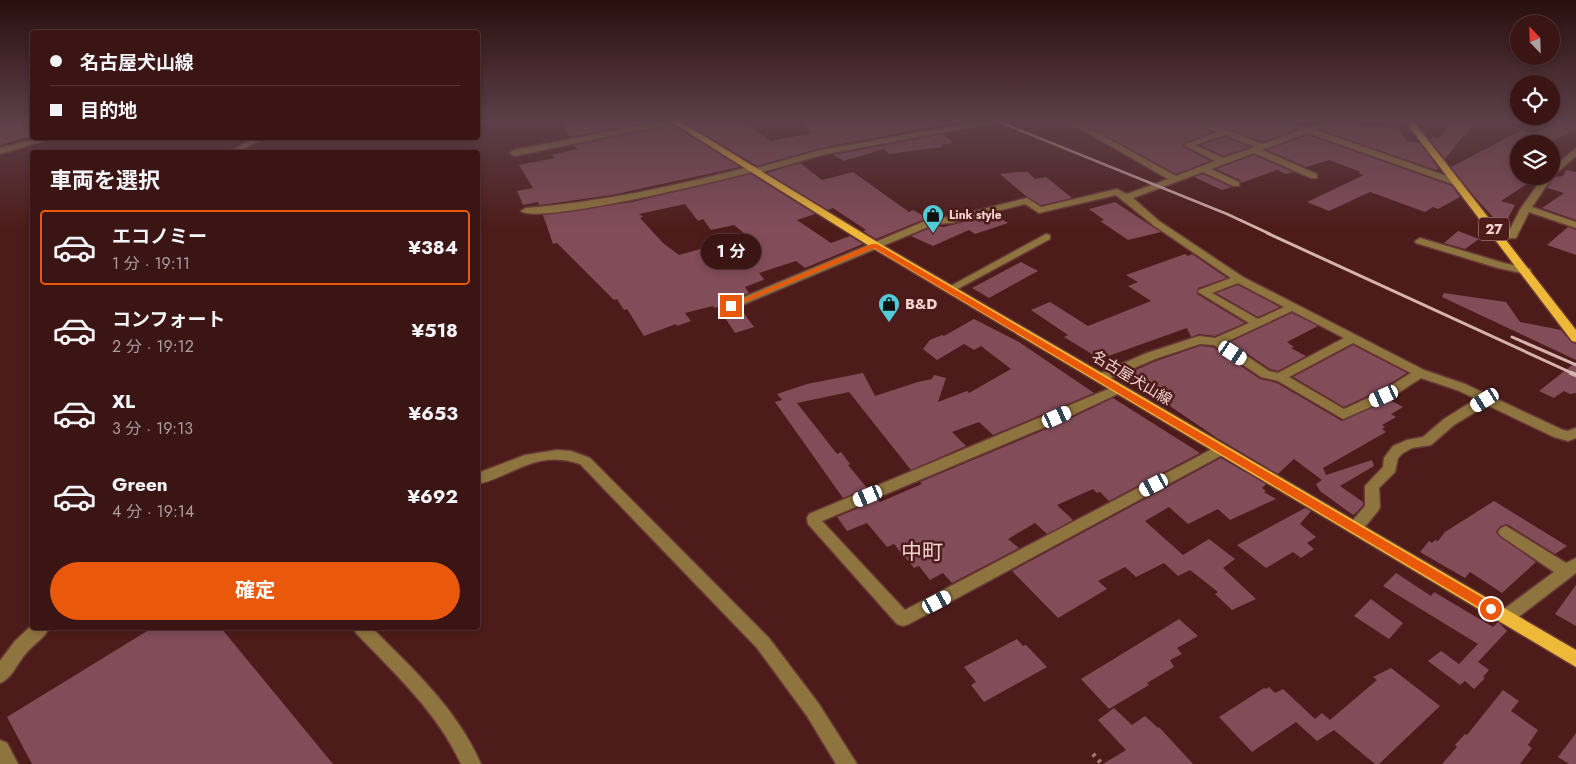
<!DOCTYPE html>
<html lang="ja">
<meta charset="utf-8">
<style>
:root{--surface:#3a1514;--page:#452222;--text:#f1f3f6;--muted:#ab9fa0;--line:#543434;--accent:#ea580c}
body{margin:0;font-family:Jost,"Noto Sans JP",sans-serif;background:var(--page);color:var(--text);height:100vh;display:flex;flex-direction:column;font-size:19px;white-space:nowrap}
*{box-sizing:border-box;margin:0}
p{font-size:16px;color:var(--muted)}
.icon{flex:none;width:28px;height:28px;fill:none;stroke:currentColor;stroke-width:2;stroke-linecap:round;stroke-linejoin:round}
.map{position:relative;flex:1;overflow:hidden}
.sheet{position:absolute;left:30px;top:150px;width:450px;height:480px;display:flex;flex-direction:column;background:var(--surface);border-radius:5px;box-shadow:0 2px 8px #0003,0 0 0 1px var(--line)}
.sheet>*{flex:none}
.top-card{position:absolute;left:30px;top:30px;width:450px;height:110px;border-radius:5px;box-shadow:0 2px 8px #0003,0 0 0 1px var(--line);display:grid;align-content:center;height:110px;padding:0 20px;background:var(--surface)}
.needle{width:32px;rotate:337deg}
.controls{position:absolute;left:1510px;top:15px;display:grid;gap:10px}
.controls a{display:grid;place-items:center;width:50px;height:50px;border-radius:50%;background:var(--surface);box-shadow:0 2px 8px #0003,0 0 0 1px var(--line);font-size:25px}
.end{position:absolute;width:22px;height:22px;margin:-11px;border:6px solid #ea580c;background:#fff;box-shadow:0 0 0 2px #fff}
.from{border-radius:50%}
.bubble{position:absolute;height:35px;border-radius:18px;background:var(--surface);box-shadow:0 2px 8px #0003,0 0 0 1px var(--line);font-size:16px;font-weight:700;line-height:35px;text-align:center}
.car{position:absolute;width:15px;height:30px;margin:-15px -8px;border-radius:6px;box-shadow:0 0 4px 1px #0007;background:linear-gradient(#fff 24%,#345 0 40%,#fff 0 76%,#345 0 86%,#fff 0)}
.top-card b{display:flex;align-items:center;gap:18px;height:48px;font-size:19px}
.top-card b+b{border-top:1px solid var(--line)}
.top-card i{width:12px;height:12px;background:var(--text)}
ul{padding:0;list-style:none}
li{display:flex;align-items:center;gap:15px;height:75px;margin:0 10px 8px;padding:0 10px;border:2px solid transparent;border-radius:5px}
li div{flex:1}
li b{display:block;font-size:19px}
li em{font-style:normal;font-weight:700}
li.current{border-color:var(--accent)}
li>.icon{width:45px;height:45px;stroke-width:1.5}
h2{padding:0 20px;font-size:22px;line-height:60px}
.action{display:flex;gap:10px;margin-top:auto;padding:10px 20px}
.action a{flex:1;height:58px;border-radius:30px;background:var(--accent);color:#fff;font-size:20px;font-weight:700;line-height:58px;text-align:center}
.map>svg:first-child{display:block}
.building{fill:#824c59;fill-rule:evenodd}
.lines{fill:none;stroke-linecap:round;stroke-linejoin:round}
.minor-casing{stroke:#683937;stroke-width:3}
.major-casing{stroke:#683937;stroke-width:3}
.path{stroke:#a27976;stroke-width:4.5;stroke-dasharray:3 5;stroke-linecap:butt}
.minor{fill:#8e743e;fill-rule:evenodd}
.major{fill:#eeb939;fill-rule:evenodd}
.rail-far2{stroke:#d7b3b0;stroke-width:2.5}
.rail-far1{stroke:#d7b3b0;stroke-width:3}
.rail{stroke:#d7b3b0;stroke-width:4.5}
.route{fill:#ea580c}
.labels{text-anchor:middle;dominant-baseline:central;stroke-width:5;stroke-linejoin:round;paint-order:stroke}
.far-poi-label{font-size:12px;font-weight:bold;fill:#f4d3d0;stroke:#4d1c1a;text-anchor:start}
.shield{fill:#4d1c1a;stroke:#c29c99;stroke-width:1}
.shield-label{font-size:14px;font-weight:bold;fill:#f4d3d0}
.poi-label{font-size:15px;font-weight:bold;fill:#f4d3d0;stroke:#4d1c1a;text-anchor:start}
.street-label{font-size:15px;fill:#f4d3d0;stroke:#4d1c1a}
.near-quarter-label{font-size:21px;fill:#f4d3d0;stroke:#4d1c1a}
</style>
<div class="map">
<svg width="1576" height="764" viewBox="0 0 1576 764">
<rect width="100%" height="100%" fill="#4d1c1a"/>
<g class="building">
<path d="M0,121H32V136L0,145Z"/>
<path d="M561,121H656L570,137Z"/>
<path d="M682,121H742L771,141L812,133L800,121H964L821,148L757,166Z"/>
<path d="M1079,121H1191L1212,132L1183,143L1182,146L1210,161L1176,174Z"/>
<path d="M1207,121H1276L1295,130L1263,142Z"/>
<path d="M1453,121H1476L1445,159L1430,140L1433,137L1438,139Z"/>
<path d="M1560,121H1569L1572,125H1576V130L1552,141L1555,142V144H1519V176H1542L1536,184L1530,182L1501,201L1515,205L1503,228L1474,196L1451,167L1522,130L1533,134Z"/>
<path d="M1338,123L1398,128L1407,141L1420,143L1438,168L1436,170L1321,130Z"/>
<path d="M673,125L740,167L612,195L555,203L539,205L538,202L523,205L517,191L533,188L519,165L555,158L552,155L577,149L575,145Z"/>
<path d="M944,134L953,143L942,145L944,147L889,154L884,149L844,161L833,155Z"/>
<path d="M1308,135L1452,186L1460,197L1438,209L1433,207L1425,212L1370,192L1329,211L1307,202L1364,175L1358,173L1361,172L1329,160L1306,167L1267,150Z"/>
<path d="M1225,137L1250,147L1223,156L1200,145Z"/>
<path d="M1254,155L1293,172L1286,174L1277,170L1241,183L1240,180L1216,169Z"/>
<path d="M800,163L822,180L853,172L909,212L913,210L927,218L876,239L863,231L866,230L833,208L828,210L767,173Z"/>
<path d="M1566,170L1576,172V220L1542,208L1564,193L1547,188L1554,177L1563,176Z"/>
<path d="M1018,172H1028L1035,179L1046,177L1072,198L1041,205L1026,196L1000,174Z"/>
<path d="M751,174L815,214L797,220L831,243L850,236L863,244L805,268L796,261L759,273L764,279L763,280L745,287L749,293L724,305V308L730,311L740,308L754,327L735,333L718,307L714,308L713,306L685,313L691,321L677,326L676,324L644,336L627,309L624,310L617,299L614,300L557,243L553,244L543,215L632,202ZM685,204L698,221L703,219L711,230L734,225L762,248L732,259L718,244L679,255L663,243L640,218L643,217L639,214Z"/>
<path d="M1203,174L1231,187L1222,190L1194,177Z"/>
<path d="M1115,202L1150,225L1161,232L1128,240L1100,221L1104,220L1089,209Z"/>
<path d="M994,214L1008,223L975,234L969,230L933,246L911,236L935,226L944,227Z"/>
<path d="M1568,227L1576,230V255L1547,245Z"/>
<path d="M1458,231L1479,239L1465,249L1444,243Z"/>
<path d="M1185,254L1188,256L1192,254L1227,278L1198,288L1197,294L1245,323L1215,336L1199,334L1191,337L1187,328L1100,359L1064,337L1068,335L1031,310L1050,302L1088,326L1151,301L1128,286L1138,282L1126,275Z"/>
<path d="M1021,262L1038,271L989,298L972,288Z"/>
<path d="M1238,285L1280,307L1258,317L1216,293Z"/>
<path d="M1444,293L1506,302L1520,322L1561,330L1571,342L1576,344V360L1442,297Z"/>
<path d="M1292,313L1318,326L1287,342L1294,347L1291,348L1306,356L1278,371L1270,369L1230,342Z"/>
<path d="M974,319L1019,342L1094,393L993,435L979,422L952,432L966,446L911,470L849,392L797,403L837,454L841,452L850,464L848,465L867,488L843,498L775,402L782,400L777,394L807,384L863,373L875,396L918,382L932,379L934,375L946,378L938,402L967,391L969,393L1011,369L981,346L974,350L964,344L937,360L923,349L930,340L942,335L944,336Z"/>
<path d="M1353,345L1407,373L1378,391L1344,407L1293,377Z"/>
<path d="M1200,346L1213,347L1260,379L1277,383L1342,421L1390,400L1403,407L1391,414L1396,417L1382,425L1385,427L1382,429L1386,432L1323,468L1326,475L1372,460L1374,466L1340,486L1363,502V505L1357,512L1353,515L1320,491L1316,484L1322,480L1294,459L1278,474L1217,438L1124,375L1156,361Z"/>
<path d="M1576,362V393L1570,394L1564,391L1554,398L1539,391Z"/>
<path d="M1113,398L1200,453L1109,501L1100,492L1097,493L1093,489L1057,505L1073,520L1047,534L1035,523L1008,539L1019,548L952,583L943,573L930,580L919,566L914,568L894,544L887,547L867,523L847,531L837,517L878,500L880,502L922,484L920,482L1063,422Z"/>
<path d="M1221,458L1266,484L1262,488L1266,491L1264,492L1276,499L1230,520L1218,509L1188,524L1169,507L1145,521L1183,555L1209,539L1235,559L1223,568L1256,599L1232,610L1215,594L1218,592L1190,570L1178,576L1164,563L1136,577L1125,567L1098,581L1107,589L1058,618L1012,571Z"/>
<path d="M1494,501L1567,546L1555,554L1507,524L1500,526L1496,532L1500,537L1536,562L1502,593L1470,572L1465,578L1420,552L1429,541L1432,543L1435,540L1438,541L1445,532Z"/>
<path d="M1305,508L1311,511L1300,524L1316,537L1307,543L1314,549L1301,558L1293,552L1266,568L1237,545Z"/>
<path d="M1396,573L1431,596L1434,592L1493,627L1498,622L1507,631L1478,662L1489,670L1483,677L1485,678L1474,689L1465,681L1460,685L1428,661L1441,651L1459,664L1478,644L1383,586Z"/>
<path d="M1576,585V626L1555,614Z"/>
<path d="M1371,599L1403,623L1389,639L1354,616Z"/>
<path d="M1179,619L1198,636L1177,648L1182,654L1170,660L1174,667L1147,683L1149,685L1109,709L1081,679Z"/>
<path d="M152,628H221L333,764H32L7,717Z"/>
<path d="M1017,639L1023,646L1026,645L1047,667L984,702L971,685L976,682L964,667Z"/>
<path d="M1391,668L1440,706L1379,764H1375L1334,730L1317,741L1296,722L1252,752L1219,717L1264,688L1266,689L1269,687L1275,693L1283,689L1315,719L1322,713L1330,720L1377,680L1373,677Z"/>
<path d="M1503,690L1519,701L1511,711L1538,730L1528,745L1532,748L1520,764H1442L1457,747L1455,745L1465,734L1467,735Z"/>
<path d="M1114,708L1132,725L1145,716L1158,728L1159,727L1193,764H1103L1126,750L1098,720Z"/>
<path d="M1576,733V764H1569L1558,757Z"/>
</g>
<g class="lines">
<g class="minor-casing">
<g id="minor">
<path d="M664,121H679L675,123L514,156L510,153L514,150Z"/>
<path d="M982,121H997L993,123L822,155L756,174L752,172C722,180 538,225 521,211L526,208C603,202 678,185 753,166L757,168L821,150Z"/>
<path d="M1067,121H1076L1176,176L1215,161L1184,145L1217,132L1193,121H1203L1263,144L1300,130L1278,121C1288,121 1304,128 1309,127C1319,125 1326,121 1337,121L1316,130L1461,181V185H1455L1308,133L1262,150L1317,174V178H1311L1254,153L1211,169L1239,182V186H1233L1203,172L1133,198L1159,221L1243,277L1424,370L1465,384L1563,430L1567,431L1576,428V438L1568,441L1554,437L1487,405L1454,425L1431,445L1412,448L1403,453L1398,458L1395,472L1379,488L1380,507L1378,511C1370,520 1361,536 1349,532L1346,528L1365,506V486L1383,467L1384,458L1393,446L1407,440L1423,437L1444,419L1476,399L1457,390L1421,378L1389,399L1343,419L1278,381L1261,377L1214,345L1200,344L1155,359L1104,381H1096L1094,378L1096,375L1147,353L1199,336L1215,338L1249,323L1198,292L1199,290L1231,278L1153,225L1116,195L1039,213L1025,204L952,223L935,224L735,308L731,309L725,306L727,304L930,219L952,217L1027,198L1041,207L1117,189L1127,194L1168,179ZM1225,135L1255,147L1223,158L1195,145ZM1238,283L1284,307L1258,319L1212,293ZM1292,311L1344,338L1278,373L1269,371L1226,342ZM1353,343L1411,373L1379,393L1344,409L1289,377Z"/>
<path d="M1571,121H1576V123H1572Z"/>
<path d="M41,138H53L0,154V148Z"/>
<path d="M254,138H263L238,152H229Z"/>
<path d="M1576,148V156L1553,176L1532,207L1576,222V228L1529,212L1516,238L1496,239V235L1508,233L1521,208L1544,176H1551V169Z"/>
<path d="M1046,234L1050,235V239L954,291L950,292L945,289Z"/>
<path d="M1420,238L1504,263L1530,269L1531,271L1526,274L1498,268L1416,243L1415,241Z"/>
<path d="M1118,385L1124,389L1122,392L1062,420L822,521L905,610L1216,447H1226L1228,450L1226,453L909,624L903,626L897,624L808,524L807,518L809,514Z"/>
<path d="M557,450L571,451L590,458L769,638L819,704L857,764H836L807,716L757,648L580,464C536,449 516,475 478,484V473L525,455Z"/>
<path d="M1506,526L1566,563L1576,558V573L1512,622L1506,624L1500,622L1498,617L1500,612L1554,572L1501,536L1498,532L1501,528Z"/>
<path d="M32,625V628H49C45,638 35,643 28,651C18,661 13,678 0,683V661L15,641Z"/>
<path d="M354,628H372C414,670 457,709 481,764H461C437,712 395,674 356,633Z"/>
<path d="M0,740L7,743L18,764H0Z"/>
</g>
</g>
<g class="major-casing">
<g id="major">
<path d="M670,121H679L879,243L1576,650V667L871,247Z"/>
<path d="M1405,121H1413L1576,330V342L1572,341Z"/>
</g>
</g>
<path class="path" d="M1093,754L1102,764"/>
<use href="#minor" class="minor"/>
<use href="#major" class="major"/>
<path class="rail-far2" d="M997,121L1227,214L1270,234"/>
<g class="rail-far1">
<path d="M1267,233L1574,374"/>
<path d="M1512,337L1576,365"/>
</g>
<path class="rail" d="M1571,373L1576,375"/>
</g>
<linearGradient id="sky" x2="0" y2="1"><stop stop-color="#2a0f0e"/><stop offset="0.53" stop-color="#5c4049"/><stop offset="1" stop-color="#5c4049" stop-opacity="0"/></linearGradient>
<rect width="1576" height="228" fill="url(#sky)"/>
<path class="route" d="M872,244H877L1495,605L1496,609L1495,612H1487L874,248L733,307L727,306Z"/>
<defs>
<g id="shop-pin" transform="scale(1.125)"><path d="M0 17L-7.5 6A9.5 9.5 0 1 1 7.5 6Z" fill="#52cbd8" stroke="#4d1c1a"/><path d="M-5-2.5h2.3a2.7 3.5 0 0 1 5.4 0H5L5.5 6h-11ZM-1.5-2.5h3a1.5 2.3 0 0 0-3 0Z" fill="#111"/></g>
</defs>
<g fill-rule="evenodd">
<use href="#shop-pin" x="933" y="215"/>
<use href="#shop-pin" x="889" y="304"/>
</g>
<g class="labels">
<g class="far-poi-label">
<text x="949" y="215">Link style</text>
</g>
<rect class="shield" x="1479" y="217.5" width="30" height="23" rx="4"/>
<g class="shield-label">
<text x="1494" y="229">27</text>
</g>
<g class="poi-label">
<text x="905" y="304">B&amp;D</text>
</g>
<g class="street-label">
<text transform="translate(1132 378) rotate(31)">名古屋犬山線</text>
</g>
<g class="near-quarter-label">
<text x="922" y="552">中町</text>
</g>
</g>
</svg>
<div class="controls">
<a><svg class="needle" viewBox="-14 -14 28 28"><path d="M0-13l5 13h-10z" fill="#e53935"/><path d="M0 13l5-13h-10z" fill="#ab9fa0"/></svg></a>
<a><svg class="icon" aria-label="locate" viewBox="0 0 24 24"><circle cx="12" cy="12" r="6"/><path d="M12 2v4M12 18v4M2 12h4M18 12h4"/></svg></a>
<a><svg class="icon" aria-label="layers" viewBox="0 0 24 24"><path d="M12 4l9 5-9 5-9-5zM3 14l9 5 9-5"/></svg></a>
</div>
<i class="end from" style="left:1491px;top:609px"></i>
<i class="end" style="left:731px;top:306px"></i>
<div class="bubble" style="left:701px;top:234px;width:60px">1 分</div>
<i class="car" style="left:1233px;top:353px;rotate:124deg"></i>
<i class="car" style="left:1384px;top:396px;rotate:245deg"></i>
<i class="car" style="left:1485px;top:400px;rotate:238deg"></i>
<i class="car" style="left:1057px;top:417px;rotate:66deg"></i>
<i class="car" style="left:1154px;top:485px;rotate:242deg"></i>
<i class="car" style="left:868px;top:496px;rotate:247deg"></i>
<i class="car" style="left:937px;top:602px;rotate:62deg"></i>
<div class="top-card">
<b><i class="from"></i>名古屋犬山線</b>
<b><i></i>目的地</b>
</div>
<section class="sheet">
<h2>車両を選択</h2>
<ul>
<li class="current"><svg class="icon" aria-label="car" viewBox="0 0 24 24"><path d="M5 17H2v-5l4-1 3-4h7l3 4 3 1v5h-3M9 17h6M6 11h13"/><circle cx="7" cy="17" r="2"/><circle cx="17" cy="17" r="2"/></svg><div><b>エコノミー</b><p>1 分 · 19:11</p></div><em>¥384</em></li>
<li><svg class="icon" aria-label="car" viewBox="0 0 24 24"><path d="M5 17H2v-5l4-1 3-4h7l3 4 3 1v5h-3M9 17h6M6 11h13"/><circle cx="7" cy="17" r="2"/><circle cx="17" cy="17" r="2"/></svg><div><b>コンフォート</b><p>2 分 · 19:12</p></div><em>¥518</em></li>
<li><svg class="icon" aria-label="car" viewBox="0 0 24 24"><path d="M5 17H2v-5l4-1 3-4h7l3 4 3 1v5h-3M9 17h6M6 11h13"/><circle cx="7" cy="17" r="2"/><circle cx="17" cy="17" r="2"/></svg><div><b>XL</b><p>3 分 · 19:13</p></div><em>¥653</em></li>
<li><svg class="icon" aria-label="car" viewBox="0 0 24 24"><path d="M5 17H2v-5l4-1 3-4h7l3 4 3 1v5h-3M9 17h6M6 11h13"/><circle cx="7" cy="17" r="2"/><circle cx="17" cy="17" r="2"/></svg><div><b>Green</b><p>4 分 · 19:14</p></div><em>¥692</em></li>
</ul>
<div class="action"><a>確定</a></div>
</section>
</div>
